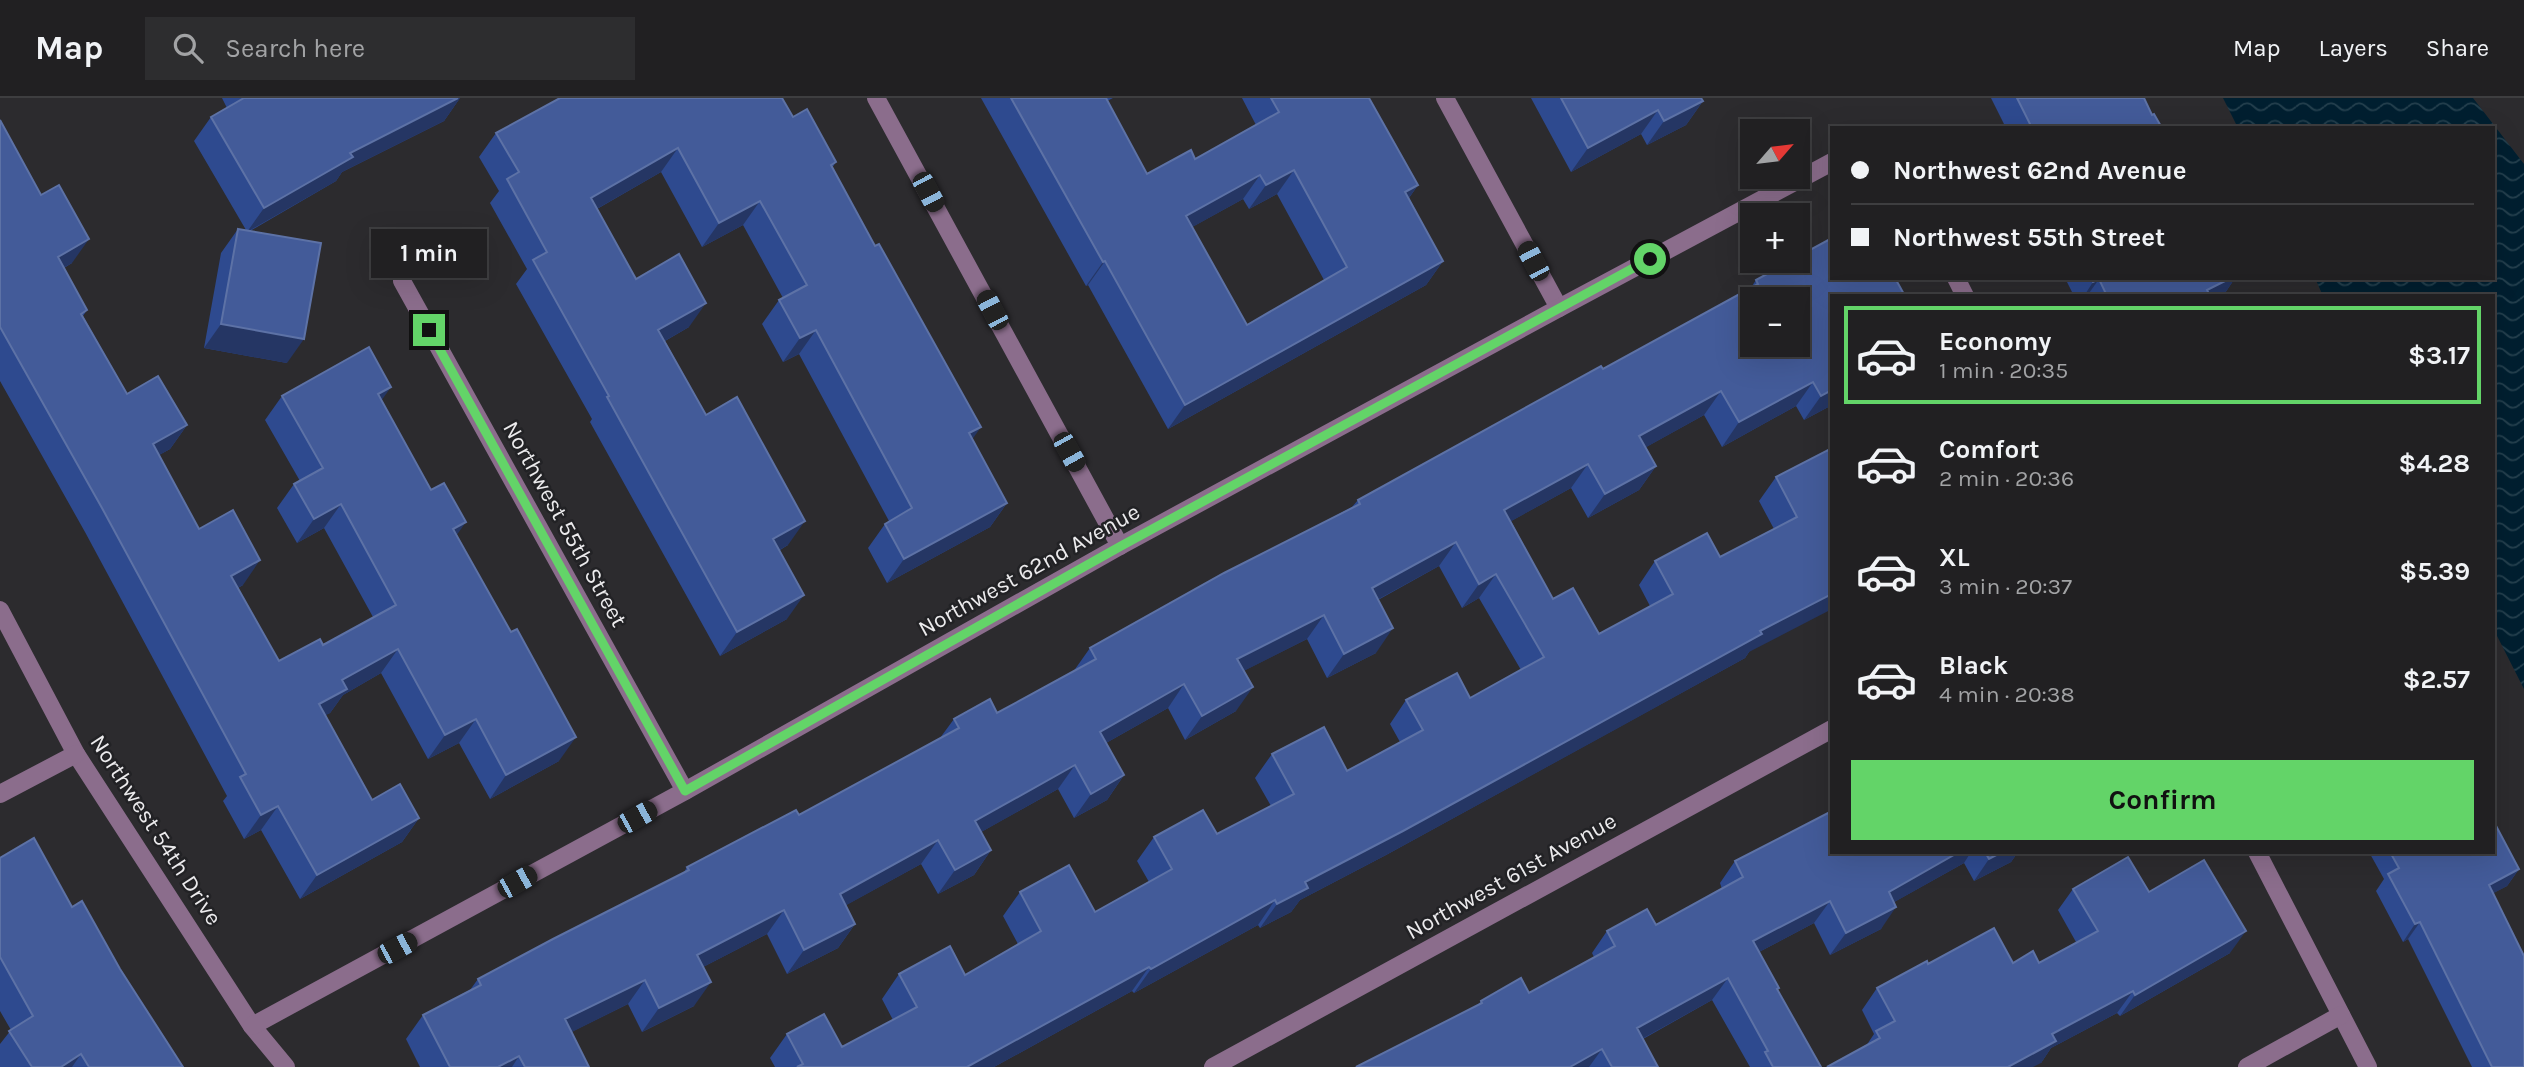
<!DOCTYPE html>
<meta charset="utf-8">
<style>
:root{--surface:#212022;--page:#2d2d2f;--text:#f1f3f6;--muted:#a2a3a5;--line:#3e3e40;--accent:#63d468}
body{margin:0;font-family:Karla,sans-serif;background:var(--page);color:var(--text);height:100vh;display:flex;flex-direction:column;font-size:26px;white-space:nowrap}
*{box-sizing:border-box;margin:0}
p{font-size:23px;color:var(--muted)}
.icon{flex:none;width:38px;height:38px;fill:none;stroke:currentColor;stroke-width:2;stroke-linecap:round;stroke-linejoin:round}
.map{position:relative;flex:1;overflow:hidden}
.sheet{position:absolute;left:1830px;top:196px;width:665px;height:560px;display:flex;flex-direction:column;background:var(--surface);border-radius:0px;box-shadow:0 7px 28px #0002,0 0 0 2px var(--line)}
.sheet>*{flex:none}
.banner{position:absolute;left:1830px;top:28px;width:665px;height:154px;border-radius:0px;box-shadow:0 7px 28px #0002,0 0 0 2px var(--line);display:grid;align-content:center;height:154px;padding:0 21px;background:var(--surface)}
.needle{width:46px;rotate:62deg}
.buttons{position:absolute;left:1740px;top:21px;display:grid;gap:14px}
.buttons a{display:grid;place-items:center;width:70px;height:70px;border-radius:0px;background:var(--surface);box-shadow:0 7px 28px #0002,0 0 0 2px var(--line);font-size:35px}
.end{position:absolute;width:32px;height:32px;margin:-16px;border:9px solid #63d468;background:#111;box-shadow:0 0 0 4px #111}
.from{border-radius:50%}
.bubble{position:absolute;height:49px;border-radius:0px;background:var(--surface);box-shadow:0 7px 28px #0002,0 0 0 2px var(--line);font-size:23px;font-weight:700;line-height:49px;text-align:center}
.car{position:absolute;width:21px;height:42px;margin:-21px -10px;border-radius:9px;box-shadow:0 0 5px 2px #0007;background:linear-gradient(#222 24%,#8ab4d8 0 40%,#222 0 76%,#8ab4d8 0 86%,#222 0)}
.banner b{display:flex;align-items:center;gap:24px;height:66px;font-size:26px}
.banner b+b{border-top:2px solid var(--line)}
.banner i{width:18px;height:18px;background:var(--text)}
ul{padding:12px 0 0;list-style:none}
li{display:flex;align-items:center;gap:21px;height:98px;margin:0 14px 10px;padding:0 7px;border:4px solid transparent;border-radius:0px}
li div{flex:1}
li b{display:block;font-size:26px}
li em{font-style:normal;font-weight:700}
li.selected{border-color:var(--accent)}
li>.icon{width:63px;height:63px;stroke-width:1.5}
.cta{display:flex;gap:14px;margin-top:auto;padding:14px 21px}
.cta a{flex:1;height:80px;border-radius:0px;background:var(--accent);color:#111;font-size:28px;font-weight:700;line-height:80px;text-align:center}
header{display:flex;align-items:center;gap:42px;box-sizing:border-box;height:98px;padding:0 35px;background:var(--surface);border-bottom:2px solid var(--line)}
header strong{font-size:33px}
nav{display:flex;gap:38px;margin-inline-start:auto;font-size:24px}
.search{width:490px;height:63px;background:var(--page);display:flex;align-items:center;gap:18px;box-sizing:border-box;padding:0 24px;border-radius:0px;color:var(--muted);font-size:26px}
.map>svg:first-child{display:block}
.water{fill:url(#water-waves)}
.lines{fill:none;stroke-linecap:round;stroke-linejoin:round}
.minor{stroke:#8b6d8c;stroke-width:18}
.wall{fill:#2e4a8f;fill-rule:evenodd}
.shaded-wall{fill:#253664}
.building{fill:#435b99;stroke:#5d72a6;stroke-width:2;fill-rule:evenodd}
.route{stroke:#63d468;stroke-width:9}
.labels{text-anchor:middle;dominant-baseline:central;stroke-width:5;stroke-linejoin:round;paint-order:stroke}
.street-label{font-size:23px;fill:#ecebed;stroke:#222225}
</style>
<header>
<strong>Map</strong>
<div class="search"><svg class="icon" aria-label="search" viewBox="0 0 24 24"><circle cx="10" cy="10" r="6"/><path d="M15 15l6 6"/></svg>Search here</div>
<nav><a>Map</a><a>Layers</a><a>Share</a></nav>
</header>
<div class="map">
<svg width="2524" height="969" viewBox="0 0 2524 969">
<defs>
<pattern id="water-waves" width="16" height="10" patternUnits="userSpaceOnUse" patternTransform="scale(1.75)"><rect width="16" height="10" fill="#001f30"/><path d="M0 5q4-4 8 0t8 0" fill="none" stroke="#25404e"/></pattern>
</defs>
<rect width="100%" height="100%" fill="#2c2b2e"/>
<path class="water" d="M2223,0H2473L2524,66V591L2494,532V198H2323L2315,180H2494V30H2238Z"/>
<g class="lines">
<g class="minor">
<path d="M876,0L1120,448"/>
<path d="M1445,0L1559,210"/>
<path d="M1956,180L1965,198"/>
<path d="M402,183L685,693"/>
<path d="M0,512L76,656L252,928L286,969"/>
<path d="M0,696L76,656"/>
<path d="M2257,754L2368,969"/>
<path d="M252,928L685,693L1120,448L1559,210L1832,64"/>
<path d="M1213,969L1832,631"/>
<path d="M2247,969L2341,917"/>
</g>
</g>
<g class="wall">
<path d="M222,0H460L444,23L342,74L336,83L250,133L287,265L204,250L221,155L238,131L246,132L194,43L211,19L227,10Z"/>
<path d="M981,0H1113L1107,3L1147,76L1195,61L1256,27L1242,0H1369L1418,87L1409,100L1443,163L1426,187L1168,331L1088,187L1086,188ZM1277,96L1324,182L1247,227L1192,129L1243,101L1249,111Z"/>
<path d="M1531,0H1701L1703,3L1686,27L1647,47L1641,36L1571,74Z"/>
<path d="M1991,0H2144L2152,17L2162,30H2006Z"/>
<path d="M793,19L836,64L832,70L972,341L1007,405L990,429L887,485L868,450L885,426L889,423L799,256L783,264L762,226L779,202L783,200L743,127L702,149L661,74L597,111L636,181L689,229L665,243L706,317L788,447L780,452L787,521L720,558L590,324L592,321L516,186L527,171L490,105L499,93L479,59L496,35Z"/>
<path d="M0,22L72,165L64,170L87,212L83,218L127,296L187,327L170,351L159,357L199,431L243,487L238,490L279,563L323,547L373,519L324,430L297,445L277,410L294,386L300,383L265,322L282,298L381,303L457,437L559,663L490,701L459,645L428,661L381,575L343,597L330,615L325,617L372,702L419,720L402,744L300,801L261,732L244,741L223,703L227,698L85,434L0,283Z"/>
<path d="M2065,180H2235L2223,198H2074Z"/>
<path d="M1756,182L1832,198V307L1804,322L1796,308L1722,349L1704,317L1646,349L1656,368L1639,392L1588,420L1571,390L1511,423L1553,501L1599,536L1650,508L1639,487L1655,463L1720,459L1774,431L1759,403L1776,379L1828,352L1749,554L1745,560L1386,757L1300,802L1291,814L1260,830L1258,827L1134,895L1132,893L994,969H775L770,960L787,936L842,949L893,922L882,901L899,876L965,877L1018,846L1003,818L1020,794L1095,814L1149,784L1137,763L1154,739L1217,736L1271,708L1255,680L1272,656L1347,673L1400,644L1390,626L1406,602L1470,600L1521,572L1479,500L1462,510L1439,468L1378,502L1376,555L1327,580L1307,541L1243,573L1236,613L1185,642L1168,610L1106,645L1124,677L1107,702L1074,720L1058,691L981,734L991,752L974,777L938,796L921,766L846,807L855,826L838,850L787,876L767,836L703,869L694,908L642,934L628,906L571,934L589,969H420L406,941L423,917L470,892L478,881L683,776L687,769L799,717L940,640L954,621L997,615L1073,574L1090,550L1352,409L1358,402L1603,271L1750,191Z"/>
<path d="M1832,754H2018L2011,764L1974,783L1964,765L1894,804L1881,831L1830,857L1814,825L1759,854L1779,890L1777,892L1821,969H1750L1712,902L1643,941L1658,969H1356L1478,907L1481,903L1529,895L1594,859L1592,855L1607,833L1656,827L1722,791L1720,785L1735,763Z"/>
<path d="M2369,754H2494L2519,771L2507,788L2493,795L2524,969H2472L2408,841L2403,844L2376,793L2384,781Z"/>
<path d="M0,760L72,809L120,871L183,969H0V946L11,932L0,913Z"/>
<path d="M2073,791L2149,794L2230,855L2120,918L2117,915L2051,950L2041,965L1866,948L1874,936L1862,912L1877,890L1928,866L2039,865L2076,844L2058,812Z"/>
</g>
<g class="shaded-wall">
<path d="M458,0H460L444,23L342,74L336,83L247,134L264,110L350,55Z"/>
<path d="M1703,3L1686,27L1647,47L1664,23Z"/>
<path d="M1658,12L1641,36L1571,74L1588,50Z"/>
<path d="M678,50L661,74L574,124L591,100Z"/>
<path d="M1294,72L1277,96L1249,111L1266,87Z"/>
<path d="M1260,77L1243,101L1169,142L1186,118Z"/>
<path d="M1418,87L1401,111L1405,94Z"/>
<path d="M760,103L743,127L702,149L719,125Z"/>
<path d="M89,141L72,165L41,183L58,159Z"/>
<path d="M1105,163L1088,187L1086,188L1103,164Z"/>
<path d="M1443,163L1426,187L1168,331L1185,307Z"/>
<path d="M2231,180H2235L2223,198H2204L2207,192Z"/>
<path d="M2099,181L2087,198H2084L2093,184Z"/>
<path d="M706,205L689,229L642,256L658,232Z"/>
<path d="M221,226L304,241L287,265L204,250Z"/>
<path d="M816,232L799,256L783,264L800,240Z"/>
<path d="M1813,284L1796,308L1722,349L1739,324Z"/>
<path d="M391,289L374,313L378,296Z"/>
<path d="M1832,292V307L1804,322L1821,298Z"/>
<path d="M1721,293L1704,317L1623,362L1639,338Z"/>
<path d="M187,327L170,351L136,370L153,346Z"/>
<path d="M981,329L964,353L969,335Z"/>
<path d="M1588,366L1571,390L1488,436L1504,412Z"/>
<path d="M1656,368L1639,392L1588,420L1605,396Z"/>
<path d="M1007,405L990,429L887,485L904,461Z"/>
<path d="M341,406L324,430L297,445L314,421Z"/>
<path d="M805,423L788,447L757,465L773,441Z"/>
<path d="M466,424L449,448L453,431Z"/>
<path d="M1456,444L1439,468L1355,514L1372,490Z"/>
<path d="M260,462L243,487L214,502L231,478Z"/>
<path d="M1496,476L1479,500L1462,510L1479,486Z"/>
<path d="M1832,496V511L1749,554L1745,560L1620,629L1386,757L1300,802L1291,814L1260,830L1277,806L1305,784L1760,533Z"/>
<path d="M804,497L787,521L720,558L737,534Z"/>
<path d="M1324,517L1307,541L1220,585L1237,561Z"/>
<path d="M1393,530L1376,555L1327,580L1344,556Z"/>
<path d="M398,551L381,575L343,597L330,615L302,630L319,606L342,582Z"/>
<path d="M1184,586L1168,610L1083,658L1100,634Z"/>
<path d="M1253,589L1236,613L1185,642L1202,618Z"/>
<path d="M476,621L459,645L428,661L445,637Z"/>
<path d="M576,639L559,663L490,701L506,677Z"/>
<path d="M1075,667L1058,691L958,747L975,723Z"/>
<path d="M1124,677L1107,702L1074,720L1091,696Z"/>
<path d="M278,708L261,732L244,741L261,717Z"/>
<path d="M419,720L402,744L300,801L317,777Z"/>
<path d="M938,742L921,766L823,820L840,796Z"/>
<path d="M991,752L974,777L938,796L955,772Z"/>
<path d="M1959,754H1971L1964,765L1873,816L1889,794Z"/>
<path d="M2002,754H2018L2011,764L1974,783L1989,761Z"/>
<path d="M2519,771L2507,788L2477,804L2489,787Z"/>
<path d="M1275,802L1258,827L1134,895L1151,871Z"/>
<path d="M1830,803L1814,825L1738,865L1753,843Z"/>
<path d="M1896,809L1881,831L1830,857L1846,835Z"/>
<path d="M784,812L767,836L680,881L697,857Z"/>
<path d="M2420,824L2408,841L2403,844L2415,826Z"/>
<path d="M855,826L838,850L787,876L804,852Z"/>
<path d="M2246,833L2230,855L2120,918L2135,897Z"/>
<path d="M1149,869L1132,893L994,969H967Z"/>
<path d="M1728,880L1712,902L1622,952L1637,930Z"/>
<path d="M645,882L628,906L548,946L565,921Z"/>
<path d="M711,884L694,908L642,934L659,910Z"/>
<path d="M2133,893L2117,915L2051,950L2041,965L2033,969H2008L2052,936Z"/>
<path d="M1602,951L1589,969H1570Z"/>
<path d="M81,956L72,969H61Z"/>
<path d="M519,958L512,969H498Z"/>
</g>
<g class="building">
<path d="M244,0H458L350,55L353,59L264,110L211,19Z"/>
<path d="M560,0H782L793,19L807,11L836,64L831,67L875,148L879,146L981,329L969,335L1007,405L904,461L885,426L912,410L816,232L800,240L779,202L807,187L760,103L719,125L678,50L591,100L636,181L679,156L706,205L658,232L706,317L737,299L805,423L773,441L804,497L737,534L607,299L609,298L533,162L547,154L507,81L519,74L496,35Z"/>
<path d="M1011,0H1106L1147,76L1191,52L1195,61L1279,14L1271,0H1369L1418,87L1405,94L1443,163L1185,307L1105,163L1103,164ZM1294,72L1347,169L1247,227L1186,118L1260,77L1266,87Z"/>
<path d="M1561,0H1701L1703,3L1664,23L1658,12L1588,50Z"/>
<path d="M2017,0H2144L2152,17L2154,16L2162,30H2032Z"/>
<path d="M0,22L41,97L59,87L89,141L58,159L87,212L81,216L127,296L158,278L187,327L153,346L199,431L233,412L260,462L231,478L279,563L320,541L323,547L396,507L341,406L314,421L294,386L323,370L282,298L369,249L391,289L378,296L431,392L444,385L466,424L453,431L511,534L517,531L576,639L506,677L476,621L445,637L398,551L342,582L347,591L319,606L372,702L400,686L419,720L317,777L278,708L261,717L240,679L246,676L102,410L0,229Z"/>
<path d="M238,131L321,145L304,241L221,226Z"/>
<path d="M1832,140V180H1895L1905,198H1832V292L1821,298L1813,284L1739,324L1721,293L1639,338L1656,368L1605,396L1588,366L1504,412L1553,501L1573,490L1599,536L1673,496L1655,463L1707,435L1720,459L1797,419L1776,379L1828,352L1832,360V496L1760,533L1762,536L1403,733L1305,784L1308,790L1277,806L1275,802L1151,871L1149,869L967,969H797L803,966L787,936L824,916L842,949L917,909L899,876L950,848L965,877L1041,833L1020,794L1069,767L1095,814L1172,771L1154,739L1203,712L1217,736L1294,696L1272,656L1324,629L1347,673L1423,632L1406,602L1457,575L1470,600L1544,559L1496,476L1479,486L1456,444L1372,490L1393,530L1344,556L1324,517L1237,561L1253,589L1202,618L1184,586L1100,634L1124,677L1091,696L1075,667L975,723L991,752L955,772L938,742L840,796L855,826L804,852L784,812L697,857L711,884L659,910L645,882L565,921L589,969H525L519,958L498,969H450L423,917L481,887L478,881L553,841L689,772L687,769L796,712L799,717L959,630L954,621L990,601L997,615L1096,561L1090,550L1224,475L1360,406L1358,402L1601,268L1603,271L1758,186L1756,182L1791,163H1797V159ZM1752,201H1797V247H1752Z"/>
<path d="M2091,180H2231L2207,192L2210,198H2107L2099,181L2093,184Z"/>
<path d="M1832,713V754H1959L1889,794L1896,809L1846,835L1830,803L1753,843L1779,890L1777,891L1821,969H1773L1765,954L1768,953L1728,880L1637,930L1658,969H1612L1602,951L1570,969H1356L1482,905L1481,903L1521,880L1529,895L1615,848L1607,833L1647,811L1656,827L1743,779L1735,763Z"/>
<path d="M2494,724L2519,771L2489,787L2524,858V969H2492L2420,824L2415,826L2388,776L2399,770L2390,754H2494Z"/>
<path d="M34,740L72,809L82,803L120,871L183,969H89L81,956L61,969H32L9,933L33,918L0,859V760Z"/>
<path d="M1985,754H2002L1989,761Z"/>
<path d="M2128,759L2149,794L2204,762L2246,833L2135,897L2133,893L2052,936L2056,943L2008,969H1827L1880,940L1876,933L1895,923L1877,890L1927,863L1928,866L1994,830L2013,865L2033,853L2039,865L2098,833L2073,791Z"/>
</g>
<g class="lines">
<path class="route" d="M429,232L685,693L1121,448L1650,161"/>
</g>
<g class="labels">
<g class="street-label">
<text transform="translate(565 426) rotate(61)">Northwest 55th Street</text>
<text transform="translate(1029 472) rotate(-29)">Northwest 62nd Avenue</text>
<text transform="translate(156 732) rotate(57)">Northwest 54th Drive</text>
<text transform="translate(1511 778) rotate(-29)">Northwest 61st Avenue</text>
</g>
</g>
</svg>
<div class="buttons">
<a><svg class="needle" viewBox="-14 -14 28 28"><path d="M0-13l5 13h-10z" fill="#e53935"/><path d="M0 13l5-13h-10z" fill="#a2a3a5"/></svg></a>
<a>+</a>
<a>−</a>
</div>
<i class="end from" style="left:1650px;top:161px"></i>
<i class="end" style="left:429px;top:232px"></i>
<div class="bubble" style="left:371px;top:131px;width:116px">1 min</div>
<i class="car" style="left:928px;top:94px;rotate:152deg"></i>
<i class="car" style="left:1533px;top:163px;rotate:332deg"></i>
<i class="car" style="left:992px;top:212px;rotate:332deg"></i>
<i class="car" style="left:1069px;top:354px;rotate:151deg"></i>
<i class="car" style="left:637px;top:719px;rotate:61deg"></i>
<i class="car" style="left:517px;top:784px;rotate:61deg"></i>
<i class="car" style="left:397px;top:850px;rotate:62deg"></i>
<div class="banner">
<b><i class="from"></i>Northwest 62nd Avenue</b>
<b><i></i>Northwest 55th Street</b>
</div>
<section class="sheet">
<ul>
<li class="selected"><svg class="icon" aria-label="car" viewBox="0 0 24 24"><path d="M5 17H2v-5l4-1 3-4h7l3 4 3 1v5h-3M9 17h6M6 11h13"/><circle cx="7" cy="17" r="2"/><circle cx="17" cy="17" r="2"/></svg><div><b>Economy</b><p>1 min · 20:35</p></div><em>$3.17</em></li>
<li><svg class="icon" aria-label="car" viewBox="0 0 24 24"><path d="M5 17H2v-5l4-1 3-4h7l3 4 3 1v5h-3M9 17h6M6 11h13"/><circle cx="7" cy="17" r="2"/><circle cx="17" cy="17" r="2"/></svg><div><b>Comfort</b><p>2 min · 20:36</p></div><em>$4.28</em></li>
<li><svg class="icon" aria-label="car" viewBox="0 0 24 24"><path d="M5 17H2v-5l4-1 3-4h7l3 4 3 1v5h-3M9 17h6M6 11h13"/><circle cx="7" cy="17" r="2"/><circle cx="17" cy="17" r="2"/></svg><div><b>XL</b><p>3 min · 20:37</p></div><em>$5.39</em></li>
<li><svg class="icon" aria-label="car" viewBox="0 0 24 24"><path d="M5 17H2v-5l4-1 3-4h7l3 4 3 1v5h-3M9 17h6M6 11h13"/><circle cx="7" cy="17" r="2"/><circle cx="17" cy="17" r="2"/></svg><div><b>Black</b><p>4 min · 20:38</p></div><em>$2.57</em></li>
</ul>
<div class="cta"><a>Confirm</a></div>
</section>
</div>
